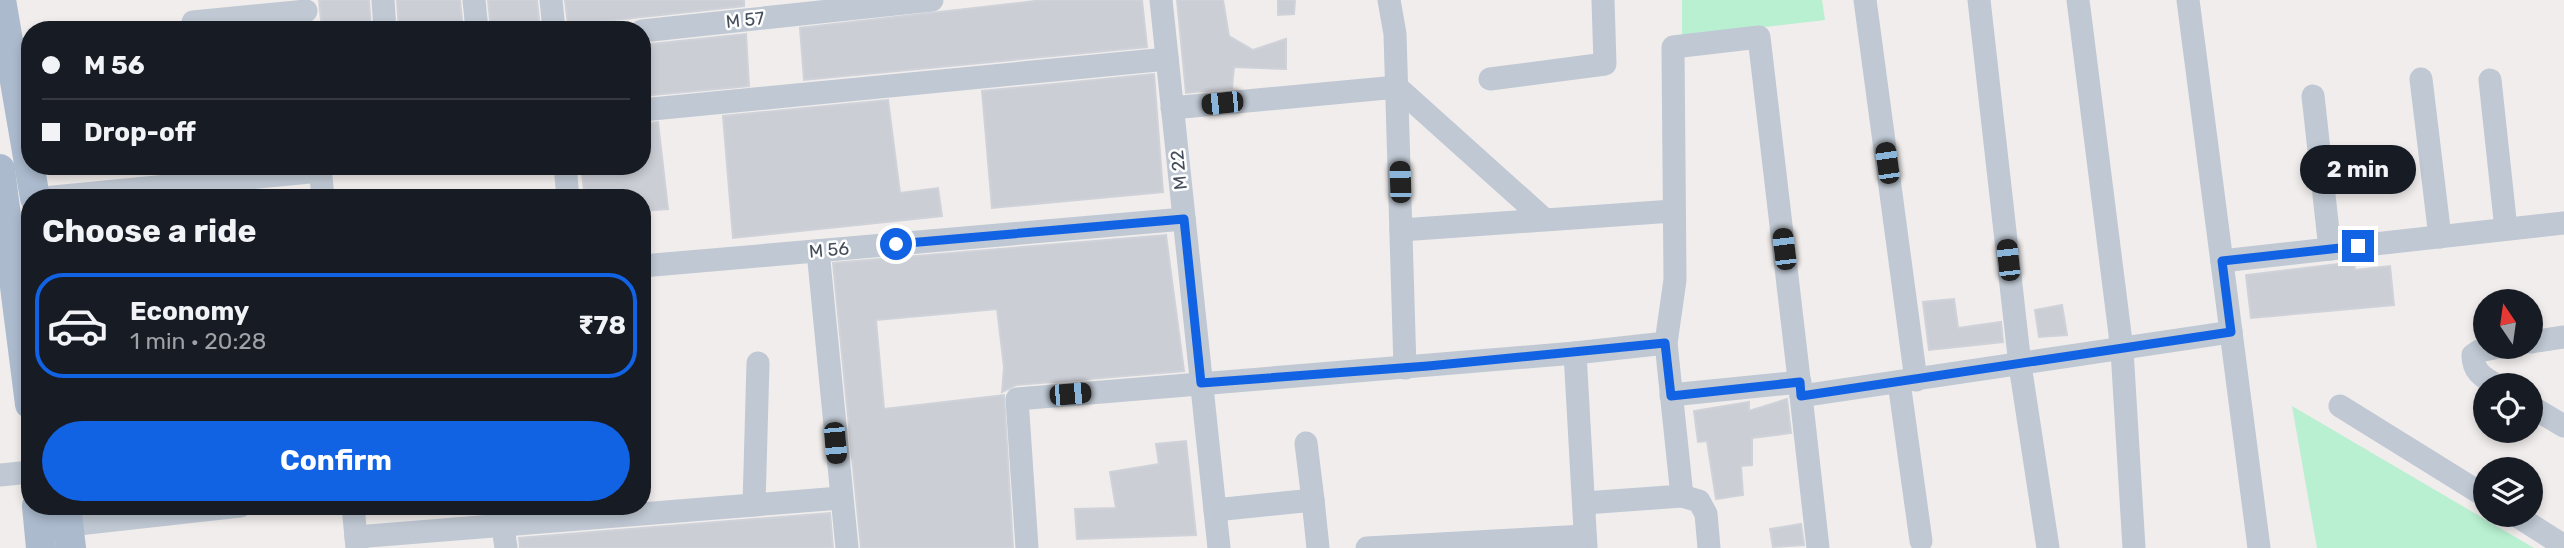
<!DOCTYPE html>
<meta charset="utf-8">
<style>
:root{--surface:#171b24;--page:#242831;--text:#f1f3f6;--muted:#9ea1a6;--line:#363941;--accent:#1262e4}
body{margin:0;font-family:Rubik,sans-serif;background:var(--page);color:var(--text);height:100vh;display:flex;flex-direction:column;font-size:26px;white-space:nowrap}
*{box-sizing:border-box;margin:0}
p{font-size:23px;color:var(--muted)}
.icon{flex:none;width:38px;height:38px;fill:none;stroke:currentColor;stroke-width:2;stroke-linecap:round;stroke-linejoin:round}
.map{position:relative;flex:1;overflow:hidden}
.details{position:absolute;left:21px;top:189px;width:630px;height:326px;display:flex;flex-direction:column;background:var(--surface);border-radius:28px;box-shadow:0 4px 10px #0003}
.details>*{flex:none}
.guide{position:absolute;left:21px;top:21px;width:630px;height:154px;border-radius:28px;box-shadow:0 4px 10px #0003;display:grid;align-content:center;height:154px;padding:0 21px;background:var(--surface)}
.needle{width:46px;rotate:347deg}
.tools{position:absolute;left:2473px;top:289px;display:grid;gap:14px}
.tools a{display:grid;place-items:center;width:70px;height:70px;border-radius:50%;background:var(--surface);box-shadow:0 4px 10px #0003;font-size:35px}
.end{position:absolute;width:32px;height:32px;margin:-16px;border:9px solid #1262e4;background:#fff;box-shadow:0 0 0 4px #fff}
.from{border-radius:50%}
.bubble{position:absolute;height:49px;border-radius:24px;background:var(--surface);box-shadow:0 4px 10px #0003;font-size:23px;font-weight:700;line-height:49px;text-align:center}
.car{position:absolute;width:21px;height:42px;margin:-21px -10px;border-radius:9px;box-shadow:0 0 5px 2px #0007;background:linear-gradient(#222 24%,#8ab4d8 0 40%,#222 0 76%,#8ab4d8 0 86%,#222 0)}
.guide b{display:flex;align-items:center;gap:24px;height:66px;font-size:26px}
.guide b+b{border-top:2px solid var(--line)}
.guide i{width:18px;height:18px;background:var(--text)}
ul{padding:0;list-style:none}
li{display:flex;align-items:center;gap:21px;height:105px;margin:0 14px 10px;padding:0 7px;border:4px solid transparent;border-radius:28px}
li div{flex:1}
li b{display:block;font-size:26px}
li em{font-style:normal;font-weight:700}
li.active{border-color:var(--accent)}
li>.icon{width:63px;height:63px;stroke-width:1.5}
h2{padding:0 21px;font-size:32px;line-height:84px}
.primary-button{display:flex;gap:14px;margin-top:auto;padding:14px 21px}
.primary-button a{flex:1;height:80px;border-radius:42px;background:var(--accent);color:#fff;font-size:28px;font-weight:700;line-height:80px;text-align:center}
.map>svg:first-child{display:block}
.green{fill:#b8f0d1}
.building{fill:#cbced5;stroke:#d0d2d9;stroke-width:2}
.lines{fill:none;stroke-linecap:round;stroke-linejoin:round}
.minor{stroke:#bfc8d3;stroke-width:23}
.major{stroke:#abbacd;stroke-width:30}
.route{stroke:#1262e4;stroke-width:9}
.labels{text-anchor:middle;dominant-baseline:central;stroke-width:5;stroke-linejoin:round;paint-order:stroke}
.street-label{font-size:18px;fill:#444f5b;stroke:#fff}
</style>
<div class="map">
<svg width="2564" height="548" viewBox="0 0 2564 548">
<rect width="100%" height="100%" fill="#f0edec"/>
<g class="green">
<path d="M1682,0H1822L1825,20L1682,37Z"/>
<path d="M2292,406L2534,548H2317Z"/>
</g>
<g class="building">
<path d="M319,0H369L371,30H322Z"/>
<path d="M397,0H460L463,30H399Z"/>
<path d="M488,0H537L540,30H491Z"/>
<path d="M565,0H744V6L568,25Z"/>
<path d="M1044,0H1142L1147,47L804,80L800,28Z"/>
<path d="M1177,0H1223L1229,36L1253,50L1286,39V69L1234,67L1232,88L1186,93Z"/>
<path d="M1278,0H1295L1294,14L1278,15Z"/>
<path d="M746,34L749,86L642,96V45Z"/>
<path d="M1154,74L1163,192L992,208L982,91Z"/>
<path d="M888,100L900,193L938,188L942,216L733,238L723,116Z"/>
<path d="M658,122L668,209L642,211V198H585L581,166H642V124Z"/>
<path d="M1166,235L1184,371L1016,385L1002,392L1004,367L997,309L876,320L884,409L1004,395L1013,548H861L833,263Z"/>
<path d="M2354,262L2355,270L2390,266L2394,305L2251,318L2246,275Z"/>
<path d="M1954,299L1958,328L2001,322L2003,342L1929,350L1923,302Z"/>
<path d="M2062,305L2067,335L2039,337L2035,310Z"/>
<path d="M1787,399L1791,433L1752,438V465L1741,466L1743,495L1716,499L1707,441L1698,442L1694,411L1749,402V411Z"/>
<path d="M1186,441L1196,535L1077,539L1075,509L1116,508L1110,472L1159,464L1156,444Z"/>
<path d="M830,513L833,548H520L519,538Z"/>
<path d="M1801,524L1804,545L1773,547L1770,529Z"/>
</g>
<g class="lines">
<g class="minor">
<path d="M383,0L385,30"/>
<path d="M474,0L477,30"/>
<path d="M551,0L554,30"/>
<path d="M1161,0L1219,548"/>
<path d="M1389,0L1395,34L1405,368"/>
<path d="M1865,0L1916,380"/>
<path d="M1979,0L2020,365L2048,548"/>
<path d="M2078,0L2122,350L2134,548"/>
<path d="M2188,0L2259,548"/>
<path d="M193,22L306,11"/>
<path d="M642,31L932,0"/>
<path d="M1490,79L1605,64L1603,0"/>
<path d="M2421,79L2440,237"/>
<path d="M2490,80L2506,229"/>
<path d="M2313,96L2330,249"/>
<path d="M1172,108L1397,87L1544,219"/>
<path d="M642,110L1167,59"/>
<path d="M320,166L323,198"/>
<path d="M565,166L568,198"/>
<path d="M43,198L320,171"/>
<path d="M1401,230L1673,211"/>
<path d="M818,251L847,548"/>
<path d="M2222,261L2564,223"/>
<path d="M642,266L1184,219"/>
<path d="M2530,342L2564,337"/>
<path d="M1575,353L1666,343"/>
<path d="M1899,382L1921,541"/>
<path d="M2496,385C2483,377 2473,372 2473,355L2479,351L2504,346"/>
<path d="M1671,395L1800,382"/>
<path d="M2340,406L2485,496"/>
<path d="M2530,406L2564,426"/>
<path d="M1306,443L1313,500"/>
<path d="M0,475L30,472"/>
<path d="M1682,496L1666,343L1675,280L1673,47L1759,37L1801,396"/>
<path d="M1585,503L1682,496L1699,501L1706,514L1709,548"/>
<path d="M754,505L758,363"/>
<path d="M353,506L357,548"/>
<path d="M500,506L506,548"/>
<path d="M1215,510L1313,500L1318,548"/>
<path d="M2514,514L2564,546"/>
<path d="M69,525L240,506"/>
<path d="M356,537L840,498"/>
<path d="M1027,548L1017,399L1575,353L1586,548"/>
<path d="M1367,548L1585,536"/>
<path d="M1818,548L1801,396L2231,332"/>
</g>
<g class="major">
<path d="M1,0L35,198"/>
<path d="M0,169L30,404"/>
<path d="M37,506L41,548"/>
<path d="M66,506L71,548"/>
</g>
</g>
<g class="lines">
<path class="route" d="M896,244L1184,219L1201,383L1428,366L1665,343L1671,396L1800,382L1801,396L2231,332L2222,261L2358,246"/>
</g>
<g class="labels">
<g class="street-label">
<text transform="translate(745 20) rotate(-6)">M 57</text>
<text transform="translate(1179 170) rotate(-96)">M 22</text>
<text transform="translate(829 250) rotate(-5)">M 56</text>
</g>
</g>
</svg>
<div class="tools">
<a><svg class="needle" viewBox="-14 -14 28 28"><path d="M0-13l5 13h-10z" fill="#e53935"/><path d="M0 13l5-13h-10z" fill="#9ea1a6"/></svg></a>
<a><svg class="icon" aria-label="locate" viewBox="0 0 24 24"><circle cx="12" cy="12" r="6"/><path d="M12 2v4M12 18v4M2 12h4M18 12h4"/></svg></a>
<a><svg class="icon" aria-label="layers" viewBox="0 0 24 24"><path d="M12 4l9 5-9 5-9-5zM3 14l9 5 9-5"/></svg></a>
</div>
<i class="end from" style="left:896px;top:244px"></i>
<i class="end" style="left:2358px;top:246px"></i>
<div class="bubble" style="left:2300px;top:145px;width:116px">2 min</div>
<i class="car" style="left:1222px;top:103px;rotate:264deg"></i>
<i class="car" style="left:1887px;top:163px;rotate:352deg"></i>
<i class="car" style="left:1400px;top:182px;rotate:358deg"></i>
<i class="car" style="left:1784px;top:249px;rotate:353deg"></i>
<i class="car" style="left:2008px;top:260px;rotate:354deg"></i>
<i class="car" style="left:1070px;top:394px;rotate:85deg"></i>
<i class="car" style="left:835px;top:443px;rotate:175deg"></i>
<div class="guide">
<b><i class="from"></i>M 56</b>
<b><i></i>Drop-off</b>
</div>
<section class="details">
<h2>Choose a ride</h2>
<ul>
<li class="active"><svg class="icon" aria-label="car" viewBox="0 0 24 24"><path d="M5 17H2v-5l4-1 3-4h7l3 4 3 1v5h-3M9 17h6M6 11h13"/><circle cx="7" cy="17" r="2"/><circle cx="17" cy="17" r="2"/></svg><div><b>Economy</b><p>1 min · 20:28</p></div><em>₹78</em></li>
</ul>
<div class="primary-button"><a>Confirm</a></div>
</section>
</div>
